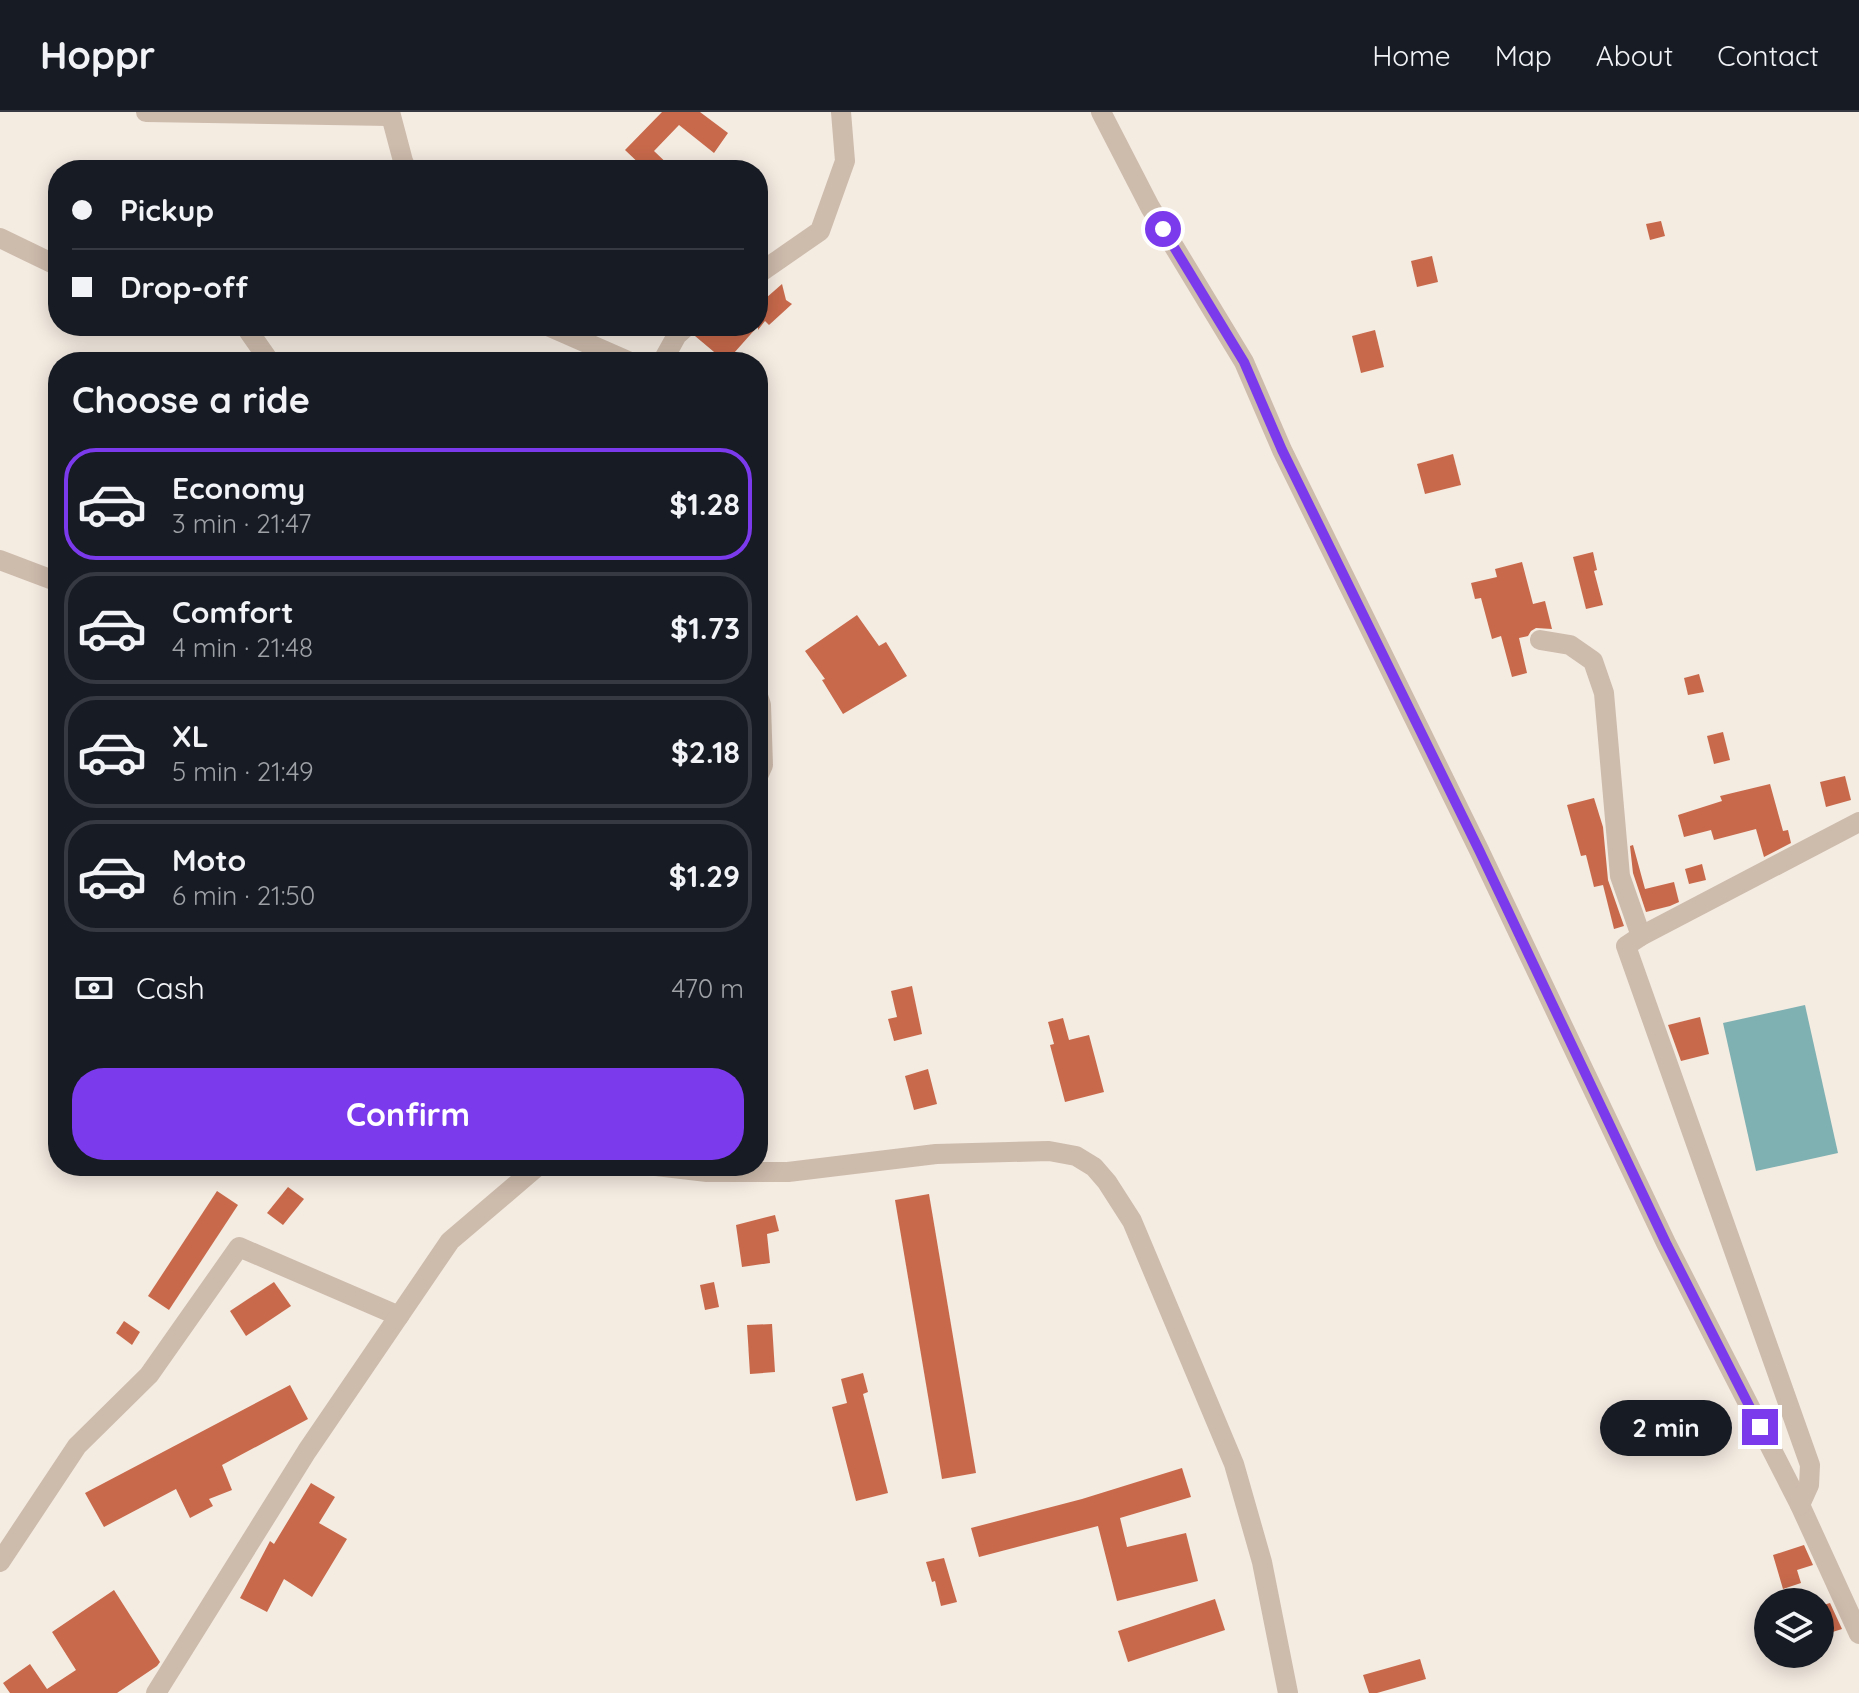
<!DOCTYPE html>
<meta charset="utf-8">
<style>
:root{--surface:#171b24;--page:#242831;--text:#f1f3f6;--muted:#9ea1a6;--line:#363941;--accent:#7c3aed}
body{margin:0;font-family:Quicksand,sans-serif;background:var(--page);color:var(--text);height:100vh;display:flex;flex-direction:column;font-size:30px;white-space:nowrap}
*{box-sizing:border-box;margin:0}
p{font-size:26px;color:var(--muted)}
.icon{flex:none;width:44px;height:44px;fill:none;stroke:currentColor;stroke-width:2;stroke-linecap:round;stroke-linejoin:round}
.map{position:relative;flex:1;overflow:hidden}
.drawer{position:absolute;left:48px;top:240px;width:720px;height:824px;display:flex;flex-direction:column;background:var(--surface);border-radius:32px;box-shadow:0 4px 20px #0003}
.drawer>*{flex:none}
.guide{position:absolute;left:48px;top:48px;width:720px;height:176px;border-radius:32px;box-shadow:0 4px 20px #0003;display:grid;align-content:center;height:176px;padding:0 24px;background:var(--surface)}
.tools{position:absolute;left:1754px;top:1476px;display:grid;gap:16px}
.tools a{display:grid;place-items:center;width:80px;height:80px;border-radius:50%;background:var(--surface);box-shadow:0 4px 20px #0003;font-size:40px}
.end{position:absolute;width:36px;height:36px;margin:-18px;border:10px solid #7c3aed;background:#fff;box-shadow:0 0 0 4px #fff}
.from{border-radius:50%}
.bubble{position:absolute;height:56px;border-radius:28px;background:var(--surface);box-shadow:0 4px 20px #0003;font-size:26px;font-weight:800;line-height:56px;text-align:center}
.guide b{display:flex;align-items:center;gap:28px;height:76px;font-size:30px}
.guide b+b{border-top:2px solid var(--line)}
.guide i{width:20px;height:20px;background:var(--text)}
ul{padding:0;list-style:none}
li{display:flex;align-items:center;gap:24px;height:112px;margin:0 16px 12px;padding:0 8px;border:4px solid var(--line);border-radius:32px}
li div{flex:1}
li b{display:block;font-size:30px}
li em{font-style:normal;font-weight:800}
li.selected{border-color:var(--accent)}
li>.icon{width:72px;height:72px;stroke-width:1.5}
h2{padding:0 24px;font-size:36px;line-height:96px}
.pay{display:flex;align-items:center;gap:20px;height:88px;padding:0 24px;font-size:30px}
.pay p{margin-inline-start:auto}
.primary-button{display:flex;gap:16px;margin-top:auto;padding:16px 24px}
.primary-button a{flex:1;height:92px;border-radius:32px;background:var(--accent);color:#fff;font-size:32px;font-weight:800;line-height:92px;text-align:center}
header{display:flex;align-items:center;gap:48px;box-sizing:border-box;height:112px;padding:0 40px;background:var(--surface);border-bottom:2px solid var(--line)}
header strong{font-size:38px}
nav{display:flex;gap:44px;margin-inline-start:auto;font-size:28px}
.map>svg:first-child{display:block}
.water{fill:#7fb0b2}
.building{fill:#c8694b}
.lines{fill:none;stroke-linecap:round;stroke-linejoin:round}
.minor{stroke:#cdbbac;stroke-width:20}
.route{stroke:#7c3aed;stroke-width:10}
</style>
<header>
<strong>Hoppr</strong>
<nav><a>Home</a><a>Map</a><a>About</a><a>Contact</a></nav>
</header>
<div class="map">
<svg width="1859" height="1581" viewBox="0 0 1859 1581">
<rect width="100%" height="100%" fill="#f4ebe1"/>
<path class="water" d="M1805,893L1838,1041L1756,1059L1723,911Z"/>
<g class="building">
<path d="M662,0H700L728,21L714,41L679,13L654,39L674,58H646L625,38Z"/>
<path d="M1661,109L1665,124L1650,128L1646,112Z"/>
<path d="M1432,144L1438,170L1417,175L1411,149Z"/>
<path d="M782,172L786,188L792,192L769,213L765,209L758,218V214L726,250L695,224L703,214H758V193Z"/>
<path d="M1375,218L1384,255L1361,261L1352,224Z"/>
<path d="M1453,342L1461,373L1425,382L1417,352Z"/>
<path d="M1593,440L1597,458L1594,459L1603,493L1586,497L1573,445Z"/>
<path d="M1522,450L1533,492L1545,489L1552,517L1536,516L1531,519L1528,524L1519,526L1527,561L1512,565L1501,524L1492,527L1481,486L1475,487L1471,471L1497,465L1495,457Z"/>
<path d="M857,503L879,534L886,530L907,564L843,602L822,568L825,567L805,539Z"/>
<path d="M1699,562L1704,580L1688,583L1684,566Z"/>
<path d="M1723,620L1730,648L1714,652L1707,624Z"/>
<path d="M1845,664L1851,688L1826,695L1820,670Z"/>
<path d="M1770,672L1783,719L1788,718L1791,731L1764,745L1756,717L1714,728L1711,718L1684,725L1678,703L1722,689L1720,684Z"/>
<path d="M1594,686L1603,715L1608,768L1624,814L1614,817L1603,773L1594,775L1586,743L1581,744L1567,693Z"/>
<path d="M1633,733L1645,777L1674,770L1679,790L1670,794L1646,800L1633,761L1630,734Z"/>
<path d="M1702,752L1706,768L1689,772L1685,757Z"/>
<path d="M912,874L922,922L894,929L888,907L897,905L891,879Z"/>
<path d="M1700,905L1709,942L1681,949L1668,913Z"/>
<path d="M1063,906L1069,928L1089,923L1104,980L1065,990L1050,933L1054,932L1048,910Z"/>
<path d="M928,957L937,992L914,998L905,964Z"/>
<path d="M288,1075L304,1087L283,1113L267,1101Z"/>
<path d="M217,1079L238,1093L169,1198L148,1184Z"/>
<path d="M929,1082L976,1361L942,1367L895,1088Z"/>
<path d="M775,1103L779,1119L767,1122L770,1151L742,1155L736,1113Z"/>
<path d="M274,1170L291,1194L246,1224L230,1199Z"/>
<path d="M714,1170L719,1195L705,1198L700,1173Z"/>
<path d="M124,1209L140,1220L132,1233L116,1221Z"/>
<path d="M772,1212L775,1260L750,1262L747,1213Z"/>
<path d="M863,1261L868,1280L863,1282L888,1381L856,1389L832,1295L847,1291L841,1267Z"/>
<path d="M290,1273L308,1307L222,1353L232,1378L209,1387L213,1394L190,1406L176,1377L104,1415L85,1381Z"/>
<path d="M1182,1356L1191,1385L1120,1406L1127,1435L1186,1421L1198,1469L1117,1489L1098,1414L979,1445L971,1416L1082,1387Z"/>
<path d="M311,1371L335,1385L319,1411L347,1427L312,1485L284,1467L267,1500L240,1486L270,1429L274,1432Z"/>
<path d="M1804,1433L1813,1453L1797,1458L1801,1471L1783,1477L1773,1443Z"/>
<path d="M944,1446L957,1490L941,1494L935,1469L932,1470L926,1450Z"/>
<path d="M114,1478L160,1550L157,1554L117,1581H10L3,1571L30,1552L47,1577L76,1558L52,1520Z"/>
<path d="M1215,1487L1225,1518L1128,1550L1118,1519Z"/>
<path d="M1830,1491L1842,1517L1820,1524V1494Z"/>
<path d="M1420,1547L1426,1567L1377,1581H1369L1363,1563Z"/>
</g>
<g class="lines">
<g class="minor">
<path d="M146,0L389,4"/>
<path d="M390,0L403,49L407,58"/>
<path d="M1101,0L1150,95L1244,250L1282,338L1479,738L1666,1131L1800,1393L1859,1522"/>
<path d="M0,126L58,154"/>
<path d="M758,162L820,119L845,49L841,0"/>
<path d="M245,214L270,250"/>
<path d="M548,214L630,250"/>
<path d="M662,250L677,223L687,214"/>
<path d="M0,448L58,470"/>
<path d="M1540,528L1570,533L1593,549L1604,581L1620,764L1641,824"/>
<path d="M758,584L761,593L763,653L758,664"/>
<path d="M656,1054L707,1060H788L936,1042L1049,1039L1076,1044L1094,1055L1107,1070L1132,1109L1234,1352L1262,1450L1288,1581"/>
<path d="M1800,1393L1809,1373L1810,1353L1626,834L1641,824L1859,710"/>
<path d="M0,1450L77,1334L149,1263L239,1135L399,1204"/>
<path d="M156,1581L307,1339L450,1129L538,1054"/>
</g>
</g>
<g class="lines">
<path class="route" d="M1163,117L1244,250L1282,338L1479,738L1666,1131L1760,1315"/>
</g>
</svg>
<div class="tools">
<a><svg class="icon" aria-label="layers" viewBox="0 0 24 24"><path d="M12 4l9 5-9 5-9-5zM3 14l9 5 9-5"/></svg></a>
</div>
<i class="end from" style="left:1163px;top:117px"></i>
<i class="end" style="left:1760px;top:1315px"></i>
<div class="bubble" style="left:1600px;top:1288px;width:132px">2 min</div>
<div class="guide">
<b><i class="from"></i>Pickup</b>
<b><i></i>Drop-off</b>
</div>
<section class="drawer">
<h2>Choose a ride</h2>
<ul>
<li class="selected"><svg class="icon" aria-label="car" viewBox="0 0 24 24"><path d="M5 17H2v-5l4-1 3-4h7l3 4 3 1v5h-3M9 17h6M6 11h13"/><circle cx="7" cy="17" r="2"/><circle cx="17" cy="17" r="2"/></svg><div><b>Economy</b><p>3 min · 21:47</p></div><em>$1.28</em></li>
<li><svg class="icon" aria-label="car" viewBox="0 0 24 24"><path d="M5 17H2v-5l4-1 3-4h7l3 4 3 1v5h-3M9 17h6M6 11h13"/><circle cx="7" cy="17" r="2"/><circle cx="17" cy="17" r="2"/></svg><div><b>Comfort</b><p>4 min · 21:48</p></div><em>$1.73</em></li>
<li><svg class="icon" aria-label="car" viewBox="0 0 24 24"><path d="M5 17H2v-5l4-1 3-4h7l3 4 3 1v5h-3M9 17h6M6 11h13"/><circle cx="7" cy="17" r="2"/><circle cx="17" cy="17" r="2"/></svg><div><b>XL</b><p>5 min · 21:49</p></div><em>$2.18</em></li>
<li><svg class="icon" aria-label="car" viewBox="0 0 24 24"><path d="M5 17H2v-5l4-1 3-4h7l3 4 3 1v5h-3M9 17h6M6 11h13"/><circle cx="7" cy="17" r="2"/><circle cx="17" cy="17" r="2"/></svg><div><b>Moto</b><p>6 min · 21:50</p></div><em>$1.29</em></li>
</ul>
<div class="pay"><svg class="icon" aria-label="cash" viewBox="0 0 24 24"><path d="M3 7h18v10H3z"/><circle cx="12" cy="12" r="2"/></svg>Cash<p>470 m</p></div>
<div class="primary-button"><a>Confirm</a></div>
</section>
</div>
